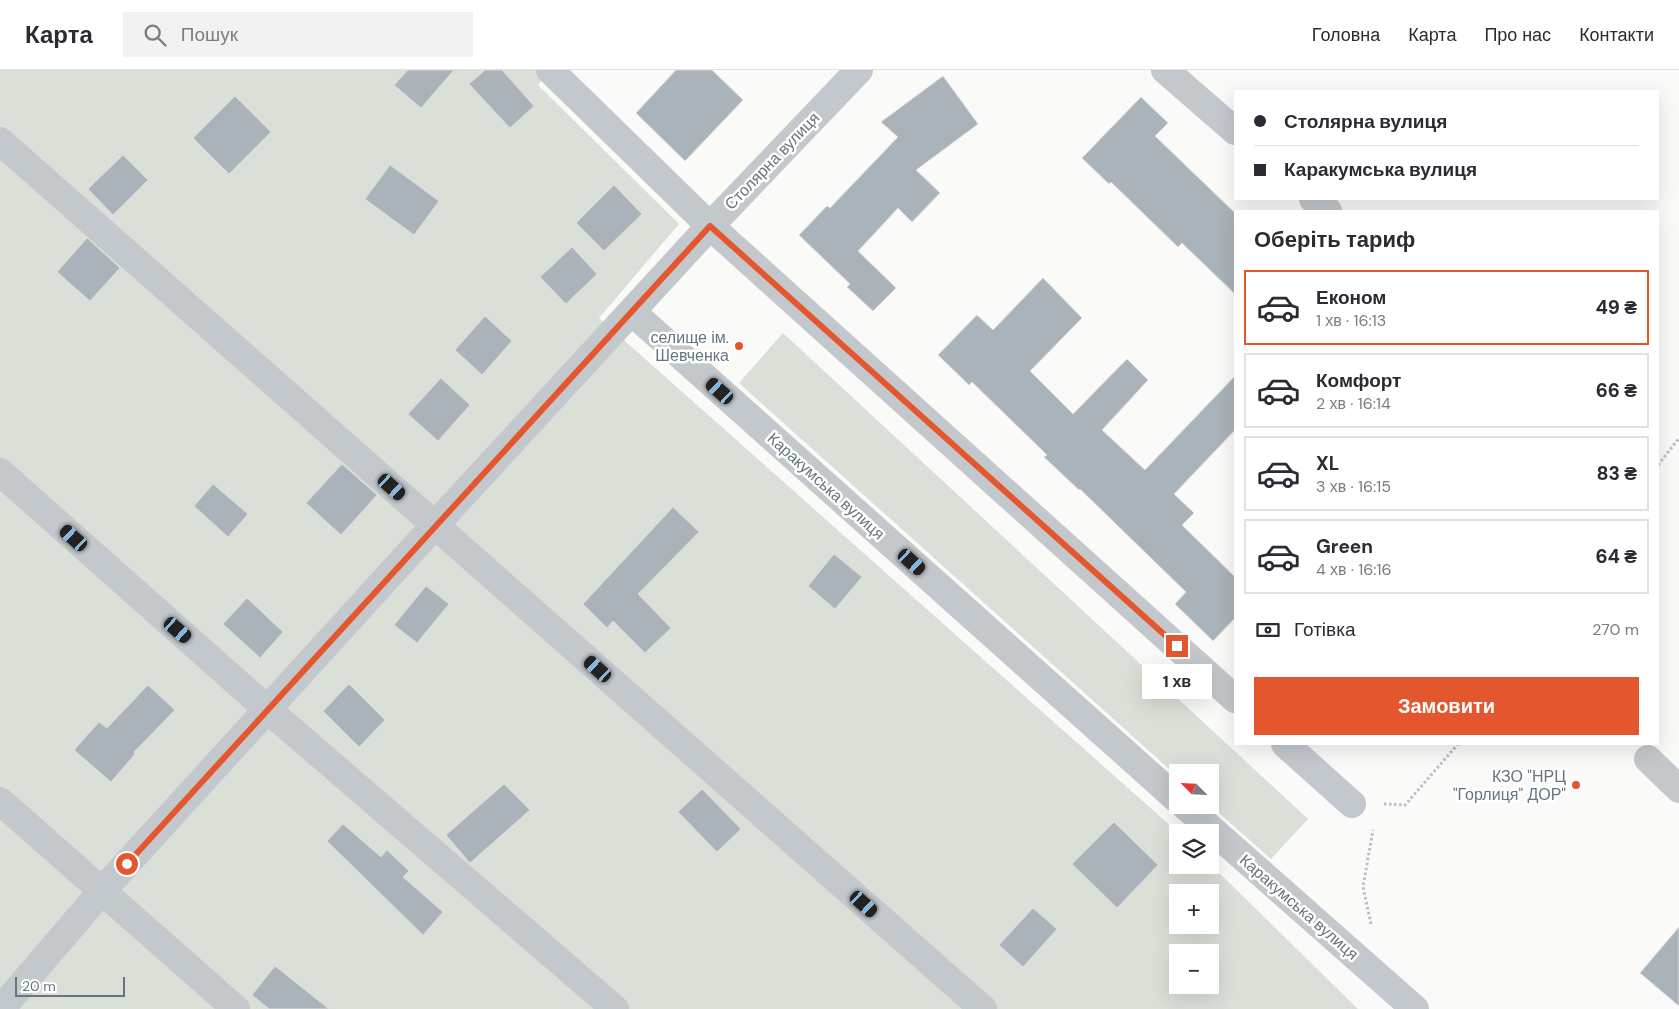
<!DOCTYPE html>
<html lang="uk">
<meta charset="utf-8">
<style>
:root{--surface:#fff;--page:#f2f2f3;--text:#2b2b33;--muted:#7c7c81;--line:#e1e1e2;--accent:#e4572e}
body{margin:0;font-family:"DM Sans",sans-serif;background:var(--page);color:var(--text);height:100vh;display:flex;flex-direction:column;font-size:19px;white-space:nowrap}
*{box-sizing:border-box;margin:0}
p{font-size:16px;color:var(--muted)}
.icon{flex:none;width:28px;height:28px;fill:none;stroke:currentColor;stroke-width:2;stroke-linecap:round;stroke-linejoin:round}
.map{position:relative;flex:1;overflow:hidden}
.side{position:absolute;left:1234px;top:140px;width:425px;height:535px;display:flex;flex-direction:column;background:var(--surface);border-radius:0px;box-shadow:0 5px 20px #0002}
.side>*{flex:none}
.hud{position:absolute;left:1234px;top:20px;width:425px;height:110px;border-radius:0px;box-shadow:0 5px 20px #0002;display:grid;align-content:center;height:110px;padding:0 20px;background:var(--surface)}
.needle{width:32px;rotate:294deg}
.controls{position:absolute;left:1169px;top:694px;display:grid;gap:10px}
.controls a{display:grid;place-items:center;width:50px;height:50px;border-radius:0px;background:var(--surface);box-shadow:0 5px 20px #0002;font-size:25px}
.scale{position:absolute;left:15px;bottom:12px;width:110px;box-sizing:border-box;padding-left:5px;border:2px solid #657683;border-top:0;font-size:14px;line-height:18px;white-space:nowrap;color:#657683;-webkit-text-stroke:4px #fff;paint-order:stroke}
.end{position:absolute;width:22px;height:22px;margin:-11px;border:6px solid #e4572e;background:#fff;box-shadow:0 0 0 2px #fff}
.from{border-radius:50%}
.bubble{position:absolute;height:35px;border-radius:0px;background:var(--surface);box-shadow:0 5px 20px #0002;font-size:16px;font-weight:800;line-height:35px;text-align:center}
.car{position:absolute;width:15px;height:30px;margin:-15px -8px;border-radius:6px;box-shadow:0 0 4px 1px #0007;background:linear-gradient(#222 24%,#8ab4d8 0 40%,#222 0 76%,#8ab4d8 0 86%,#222 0)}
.hud b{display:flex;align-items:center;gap:18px;height:48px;font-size:19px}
.hud b+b{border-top:1px solid var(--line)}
.hud i{width:12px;height:12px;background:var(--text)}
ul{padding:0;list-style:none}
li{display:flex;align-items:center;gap:15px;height:75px;margin:0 10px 8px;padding:0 10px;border:2px solid var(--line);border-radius:0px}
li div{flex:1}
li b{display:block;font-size:19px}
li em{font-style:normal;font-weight:800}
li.selected{border-color:var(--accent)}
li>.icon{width:45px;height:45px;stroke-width:1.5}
h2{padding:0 20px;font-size:22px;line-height:60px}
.pay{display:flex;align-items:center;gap:12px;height:55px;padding:0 20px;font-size:19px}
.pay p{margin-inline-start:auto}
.primary-button{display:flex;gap:10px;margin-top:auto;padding:10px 20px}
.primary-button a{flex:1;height:58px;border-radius:0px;background:var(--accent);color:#fff;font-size:20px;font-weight:800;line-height:58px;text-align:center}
header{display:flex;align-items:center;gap:30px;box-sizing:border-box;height:70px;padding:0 25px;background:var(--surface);border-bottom:1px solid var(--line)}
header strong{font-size:24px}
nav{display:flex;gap:28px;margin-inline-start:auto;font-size:18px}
.search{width:350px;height:45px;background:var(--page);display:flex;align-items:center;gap:12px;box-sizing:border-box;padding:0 18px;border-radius:0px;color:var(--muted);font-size:19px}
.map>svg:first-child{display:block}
.green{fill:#dadfd7;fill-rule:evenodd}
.building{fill:#aab3b9;stroke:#dcdcda}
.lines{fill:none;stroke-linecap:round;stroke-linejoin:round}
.path{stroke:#bbbfc2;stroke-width:3;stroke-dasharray:2.5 2.5;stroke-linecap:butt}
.minor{stroke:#c3c8cc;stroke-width:28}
.route{stroke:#e4572e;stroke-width:6}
.poi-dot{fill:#e4572e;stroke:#fff;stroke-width:2}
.labels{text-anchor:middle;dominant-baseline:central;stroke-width:5;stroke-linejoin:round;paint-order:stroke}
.street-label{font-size:16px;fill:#657683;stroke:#fff}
.poi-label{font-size:16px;fill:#657683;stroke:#fff;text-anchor:end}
</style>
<header>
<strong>Карта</strong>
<div class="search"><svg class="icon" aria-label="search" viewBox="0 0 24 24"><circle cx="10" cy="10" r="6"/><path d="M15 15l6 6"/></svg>Пошук</div>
<nav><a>Головна</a><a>Карта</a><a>Про нас</a><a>Контакти</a></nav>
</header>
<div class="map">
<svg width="1679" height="939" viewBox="0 0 1679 939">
<rect width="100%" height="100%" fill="#fafaf8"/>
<g class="green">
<path d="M0,0H551L538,15L679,154L599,248L1173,758L1177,763L1178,795L1210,794L1358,939H0ZM1178,822H1210V855H1178ZM1178,882H1210V915H1178Z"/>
<path d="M783,263L1308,749L1271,789L1210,735V702H1178L1177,706L739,313Z"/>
</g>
<g class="building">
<path d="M408,0H454L421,38L394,15Z"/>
<path d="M485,0H502L534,36L510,58L469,14Z"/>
<path d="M676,0H712L743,30L685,91L636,43Z"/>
<path d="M943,6L978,54L916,100L940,123L912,152L898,138L858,181L896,218L873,241L847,217L850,214L799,165L827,136L830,138L898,67L881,52Z"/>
<path d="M235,26L271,62L229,104L193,68Z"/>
<path d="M1141,27L1168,53L1155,66L1235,143V224L1182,173L1178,177L1111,112L1109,114L1082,88Z"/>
<path d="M123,85L148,110L113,145L88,119Z"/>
<path d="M390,95L439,131L414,165L365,129Z"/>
<path d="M614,115L642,144L604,181L576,153Z"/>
<path d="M87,168L120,198L90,231L57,202Z"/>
<path d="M572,177L597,204L566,234L540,207Z"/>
<path d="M1043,208L1082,248L1030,301L1073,344L1127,289L1148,310L1102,360L1145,400L1235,306V360L1174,424L1194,443L1182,455L1235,507V548L1213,571L1175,534L1186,522L1080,419L1079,420L1044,387L1047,385L972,312L969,315L938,285L977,245L993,260Z"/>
<path d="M485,246L512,271L482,305L455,280Z"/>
<path d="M441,308L470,335L438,371L408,344Z"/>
<path d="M342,394L377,425L341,465L306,433Z"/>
<path d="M213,414L248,444L228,467L194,436Z"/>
<path d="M673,437L699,462L638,524L671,558L645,583L613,551L607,558L583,534Z"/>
<path d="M834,484L862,507L835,539L808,516Z"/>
<path d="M426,516L449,534L417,573L394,555Z"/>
<path d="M247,528L283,562L260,588L223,554Z"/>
<path d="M349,614L385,650L359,677L323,641Z"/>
<path d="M148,615L175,640L134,682L135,684L111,712L74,680L99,652L107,658Z"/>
<path d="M504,714L530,740L470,793L446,765Z"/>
<path d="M702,719L741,759L717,782L678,742Z"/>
<path d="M1114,752L1158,795L1117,838L1072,794Z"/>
<path d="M343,754L381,787L387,780L409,801L403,807L443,842L423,865L327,771Z"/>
<path d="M1033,838L1057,859L1023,897L999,875Z"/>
<path d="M1679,857V936L1640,903Z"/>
<path d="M275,896L329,939H269L252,925Z"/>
</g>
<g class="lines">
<g class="path">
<path d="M1658,395L1679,368"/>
<path d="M1384,734L1405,735L1458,674"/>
<path d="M1371,854L1363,817L1373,760"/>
</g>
<g class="minor">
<path d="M550,0L710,156L1235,629"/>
<path d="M1165,0L1235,61"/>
<path d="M0,71L983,939"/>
<path d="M1313,129L1328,141"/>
<path d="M632,242L1178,730"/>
<path d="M0,402L267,639L615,939"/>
<path d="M1285,674L1352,734"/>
<path d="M1648,689L1679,719"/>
<path d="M0,731L236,939"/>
<path d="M1184,735L1415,939"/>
<path d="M1,939L101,822L435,455L710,156L859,0"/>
</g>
</g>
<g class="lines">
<path class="route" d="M127,794L710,156L1177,576"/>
</g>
<g class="poi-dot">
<circle cx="739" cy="276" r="5"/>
<circle cx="1576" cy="715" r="5"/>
</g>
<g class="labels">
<g class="street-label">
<text transform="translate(772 91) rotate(-46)">Столярна вулиця</text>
<text transform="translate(826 416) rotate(42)">Каракумська вулиця</text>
<text transform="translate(1299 837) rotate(41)">Каракумська вулиця</text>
</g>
<g class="poi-label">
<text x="729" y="267">селище ім.<tspan x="729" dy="18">Шевченка</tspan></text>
<text x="1566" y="706">КЗО "НРЦ<tspan x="1566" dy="18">"Горлиця" ДОР"</tspan></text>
</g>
</g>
</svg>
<div class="controls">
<a><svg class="needle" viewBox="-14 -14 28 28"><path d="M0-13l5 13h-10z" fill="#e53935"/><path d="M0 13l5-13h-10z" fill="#7c7c81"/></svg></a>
<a><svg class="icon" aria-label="layers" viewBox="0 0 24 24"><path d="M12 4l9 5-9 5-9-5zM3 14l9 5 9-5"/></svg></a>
<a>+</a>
<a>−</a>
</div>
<div class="scale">20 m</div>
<i class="end from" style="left:127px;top:794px"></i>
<i class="end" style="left:1177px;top:576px"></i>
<div class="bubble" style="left:1142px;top:594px;width:70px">1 хв</div>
<i class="car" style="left:720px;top:321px;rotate:312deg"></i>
<i class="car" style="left:392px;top:417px;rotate:132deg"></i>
<i class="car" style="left:74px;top:468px;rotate:312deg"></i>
<i class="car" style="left:912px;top:492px;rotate:132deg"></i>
<i class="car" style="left:178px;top:560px;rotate:131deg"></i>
<i class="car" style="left:598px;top:599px;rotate:312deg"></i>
<i class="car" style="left:864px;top:834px;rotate:132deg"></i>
<div class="hud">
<b><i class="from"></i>Столярна вулиця</b>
<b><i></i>Каракумська вулиця</b>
</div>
<section class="side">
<h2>Оберіть тариф</h2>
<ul>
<li class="selected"><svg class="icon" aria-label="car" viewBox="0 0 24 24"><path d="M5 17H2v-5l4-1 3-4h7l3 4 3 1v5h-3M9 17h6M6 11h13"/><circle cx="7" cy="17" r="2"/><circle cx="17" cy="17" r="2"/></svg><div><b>Економ</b><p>1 хв · 16:13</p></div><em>49 ₴</em></li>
<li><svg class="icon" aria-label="car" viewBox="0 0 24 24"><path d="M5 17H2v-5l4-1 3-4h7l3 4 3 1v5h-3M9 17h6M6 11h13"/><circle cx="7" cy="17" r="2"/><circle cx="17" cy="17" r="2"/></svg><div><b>Комфорт</b><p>2 хв · 16:14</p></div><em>66 ₴</em></li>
<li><svg class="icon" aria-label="car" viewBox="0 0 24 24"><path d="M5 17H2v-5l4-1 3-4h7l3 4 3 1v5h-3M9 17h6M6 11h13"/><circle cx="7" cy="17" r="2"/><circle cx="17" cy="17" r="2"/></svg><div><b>XL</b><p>3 хв · 16:15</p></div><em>83 ₴</em></li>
<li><svg class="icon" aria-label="car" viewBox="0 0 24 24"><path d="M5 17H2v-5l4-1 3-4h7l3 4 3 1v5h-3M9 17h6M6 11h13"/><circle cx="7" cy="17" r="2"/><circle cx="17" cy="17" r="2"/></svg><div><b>Green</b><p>4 хв · 16:16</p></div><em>64 ₴</em></li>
</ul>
<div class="pay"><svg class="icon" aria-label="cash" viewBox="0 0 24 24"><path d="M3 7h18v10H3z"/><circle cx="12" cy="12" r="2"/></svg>Готівка<p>270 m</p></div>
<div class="primary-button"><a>Замовити</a></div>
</section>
</div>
